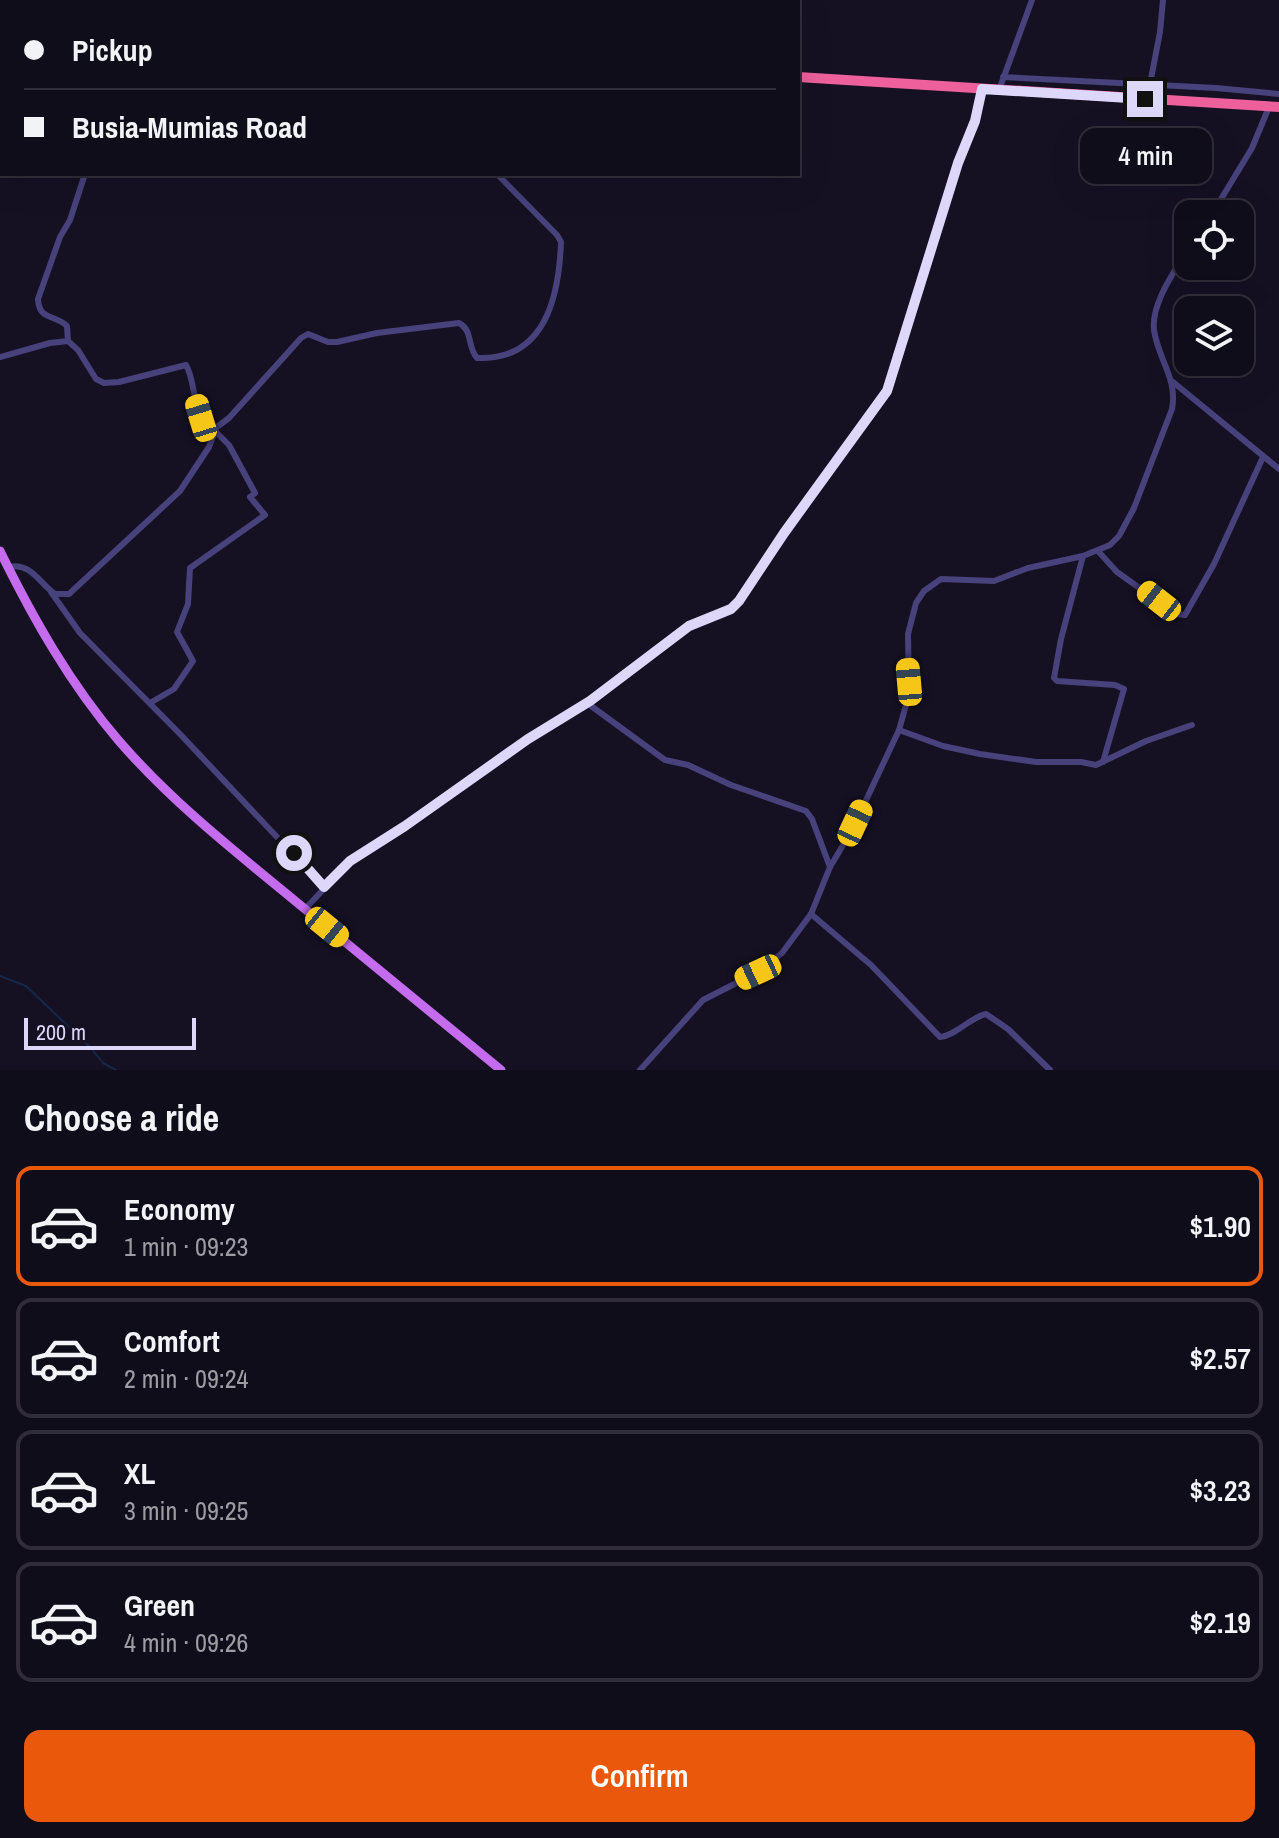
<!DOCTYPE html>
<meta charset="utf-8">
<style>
:root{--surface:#100d1a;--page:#1e1b27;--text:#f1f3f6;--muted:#9c9ca2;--line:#302d39;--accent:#ea580c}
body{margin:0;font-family:"Archivo Narrow",sans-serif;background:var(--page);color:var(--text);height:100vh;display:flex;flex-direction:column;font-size:30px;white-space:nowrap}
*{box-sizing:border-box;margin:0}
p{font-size:26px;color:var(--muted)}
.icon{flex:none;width:44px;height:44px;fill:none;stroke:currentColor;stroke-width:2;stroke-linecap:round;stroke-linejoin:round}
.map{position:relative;height:1070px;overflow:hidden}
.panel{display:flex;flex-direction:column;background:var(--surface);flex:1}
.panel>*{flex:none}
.top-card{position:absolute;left:0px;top:0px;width:800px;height:176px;box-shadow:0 8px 32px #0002,0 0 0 2px var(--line);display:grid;align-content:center;height:176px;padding:0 24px;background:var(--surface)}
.fabs{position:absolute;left:1174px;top:200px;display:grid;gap:16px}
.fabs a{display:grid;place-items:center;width:80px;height:80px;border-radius:16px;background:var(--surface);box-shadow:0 8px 32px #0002,0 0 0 2px var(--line);font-size:40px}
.scale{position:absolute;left:24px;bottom:20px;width:172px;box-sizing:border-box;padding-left:8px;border:4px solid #ddd7fa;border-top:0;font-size:22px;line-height:28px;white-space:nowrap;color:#ddd7fa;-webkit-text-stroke:6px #151123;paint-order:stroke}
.end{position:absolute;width:36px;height:36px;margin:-18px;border:10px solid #ddd7fa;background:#111;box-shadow:0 0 0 4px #111}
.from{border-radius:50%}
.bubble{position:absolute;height:56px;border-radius:16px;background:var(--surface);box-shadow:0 8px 32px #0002,0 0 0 2px var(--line);font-size:26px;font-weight:600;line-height:56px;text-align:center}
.car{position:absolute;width:24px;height:48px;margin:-24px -12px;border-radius:10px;box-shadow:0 0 6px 2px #0007;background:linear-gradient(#f5c518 24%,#345 0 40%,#f5c518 0 76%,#345 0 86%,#f5c518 0)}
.top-card b{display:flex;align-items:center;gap:28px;height:76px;font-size:30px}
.top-card b+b{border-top:2px solid var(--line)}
.top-card i{width:20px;height:20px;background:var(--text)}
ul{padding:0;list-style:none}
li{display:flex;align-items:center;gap:24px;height:120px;margin:0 16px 12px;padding:0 8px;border:4px solid var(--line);border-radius:16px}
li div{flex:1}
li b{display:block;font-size:30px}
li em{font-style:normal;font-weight:600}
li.current{border-color:var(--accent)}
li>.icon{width:72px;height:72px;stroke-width:1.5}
h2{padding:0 24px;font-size:36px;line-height:96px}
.button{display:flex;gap:16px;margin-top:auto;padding:16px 24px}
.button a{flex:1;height:92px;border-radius:16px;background:var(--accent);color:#fff;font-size:32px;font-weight:600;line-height:92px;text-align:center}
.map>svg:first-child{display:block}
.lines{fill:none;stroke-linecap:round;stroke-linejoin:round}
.stream{stroke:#162748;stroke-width:2}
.street{stroke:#47417c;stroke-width:6}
.primary{stroke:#c56bee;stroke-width:9}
.highway{stroke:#ed609b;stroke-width:10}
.route{stroke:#ddd7fa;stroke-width:10}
</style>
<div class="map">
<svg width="1279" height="1070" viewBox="0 0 1279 1070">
<rect width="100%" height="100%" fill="#151123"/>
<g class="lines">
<path class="stream" d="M0,976L26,986L91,1048L103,1063L116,1070"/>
<g class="street">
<path d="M233,0L234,2"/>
<path d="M595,2V0"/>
<path d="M706,2V0"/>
<path d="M0,71H2"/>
<path d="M1003,77L1216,88L1279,94"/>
<path d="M1150,84L1160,32L1163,0"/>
<path d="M999,90L1032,0"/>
<path d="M0,149H2"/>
<path d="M1212,214L1252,148L1269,107"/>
<path d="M68,341L67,326C55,314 39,321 38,299L60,237L70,220L85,174"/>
<path d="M0,357L50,343L68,341L78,350L96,379L104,383L119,382L186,365C197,383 191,418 213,430L229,418L301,338L308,334L328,342H337L377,333L459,323C473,330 467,347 477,358C545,361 559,297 561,242L557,235L497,174"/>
<path d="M1173,382L1279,469"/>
<path d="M1098,551L1117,572L1176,614L1185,615L1214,564L1263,457"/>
<path d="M1083,556L1061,639L1054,678L1057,681L1115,685L1124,689L1103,762"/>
<path d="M8,567C31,562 39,583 55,594H69L180,491L209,447L216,429"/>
<path d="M51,592L80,633L180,734L324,887"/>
<path d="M150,703L174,689L193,661L177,632L188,604L190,568L265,515L250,497L255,493L229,445L216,432"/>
<path d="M587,703L665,760L688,765L731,785L806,811L812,819L830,867"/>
<path d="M899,730L943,746L980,754L1036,762H1081L1096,765L1146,741L1192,725"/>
<path d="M305,909L352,859L411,822L528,739L590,701L689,626L737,604L887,391L958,163L975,121L982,89"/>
<path d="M811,914L871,965L940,1037C957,1035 969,1018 986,1014L1008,1029L1050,1070"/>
<path d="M640,1070L703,1000L758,972L782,953L811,914L830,867L852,830L899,730L909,694L908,634L916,603L924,591L941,579L994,581L1028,568L1083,556L1110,545L1119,536L1134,508L1172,409C1178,379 1158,359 1154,330C1151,303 1175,271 1188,249"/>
</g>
<path class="primary" d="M0,551C33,618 70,684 119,741C171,801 233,850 294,900C363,957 432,1013 501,1070"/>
<g class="highway">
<path d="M162,0L178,2"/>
<path d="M798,77L1279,107"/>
</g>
</g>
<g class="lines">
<path class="route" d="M294,853L324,887L350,861L405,826L528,739L590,701L689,626L731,609L739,601L784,533L887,391L958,163L975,121L982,89L1145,99"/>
</g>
</svg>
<div class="fabs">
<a><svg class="icon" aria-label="locate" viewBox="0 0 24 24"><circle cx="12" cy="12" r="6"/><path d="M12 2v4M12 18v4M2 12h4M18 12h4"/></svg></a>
<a><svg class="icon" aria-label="layers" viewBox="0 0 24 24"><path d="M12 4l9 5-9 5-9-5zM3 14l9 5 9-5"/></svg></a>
</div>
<div class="scale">200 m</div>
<i class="end from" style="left:294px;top:853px"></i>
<i class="end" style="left:1145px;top:99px"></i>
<div class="bubble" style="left:1080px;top:128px;width:132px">4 min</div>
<i class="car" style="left:201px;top:418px;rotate:343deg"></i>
<i class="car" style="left:1159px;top:601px;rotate:308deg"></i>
<i class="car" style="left:909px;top:682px;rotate:355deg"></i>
<i class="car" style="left:855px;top:823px;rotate:25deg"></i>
<i class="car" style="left:327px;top:927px;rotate:129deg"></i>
<i class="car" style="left:758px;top:972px;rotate:245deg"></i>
<div class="top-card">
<b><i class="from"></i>Pickup</b>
<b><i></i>Busia-Mumias Road</b>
</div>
</div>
<section class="panel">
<h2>Choose a ride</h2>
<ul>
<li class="current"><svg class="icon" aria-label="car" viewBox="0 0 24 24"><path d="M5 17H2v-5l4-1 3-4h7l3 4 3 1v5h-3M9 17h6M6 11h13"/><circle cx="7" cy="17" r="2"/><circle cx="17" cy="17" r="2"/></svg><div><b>Economy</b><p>1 min · 09:23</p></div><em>$1.90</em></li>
<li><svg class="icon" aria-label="car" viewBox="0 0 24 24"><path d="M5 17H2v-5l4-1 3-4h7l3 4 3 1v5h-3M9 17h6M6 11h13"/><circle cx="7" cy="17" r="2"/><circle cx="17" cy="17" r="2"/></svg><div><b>Comfort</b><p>2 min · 09:24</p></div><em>$2.57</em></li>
<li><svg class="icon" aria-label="car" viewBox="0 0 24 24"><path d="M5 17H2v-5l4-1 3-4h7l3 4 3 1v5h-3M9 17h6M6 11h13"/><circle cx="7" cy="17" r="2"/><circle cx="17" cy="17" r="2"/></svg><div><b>XL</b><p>3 min · 09:25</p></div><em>$3.23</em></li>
<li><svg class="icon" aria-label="car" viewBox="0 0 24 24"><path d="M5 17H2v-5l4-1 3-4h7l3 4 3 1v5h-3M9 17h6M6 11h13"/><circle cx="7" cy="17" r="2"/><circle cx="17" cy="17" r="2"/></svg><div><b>Green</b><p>4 min · 09:26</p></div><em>$2.19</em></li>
</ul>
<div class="button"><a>Confirm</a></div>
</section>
